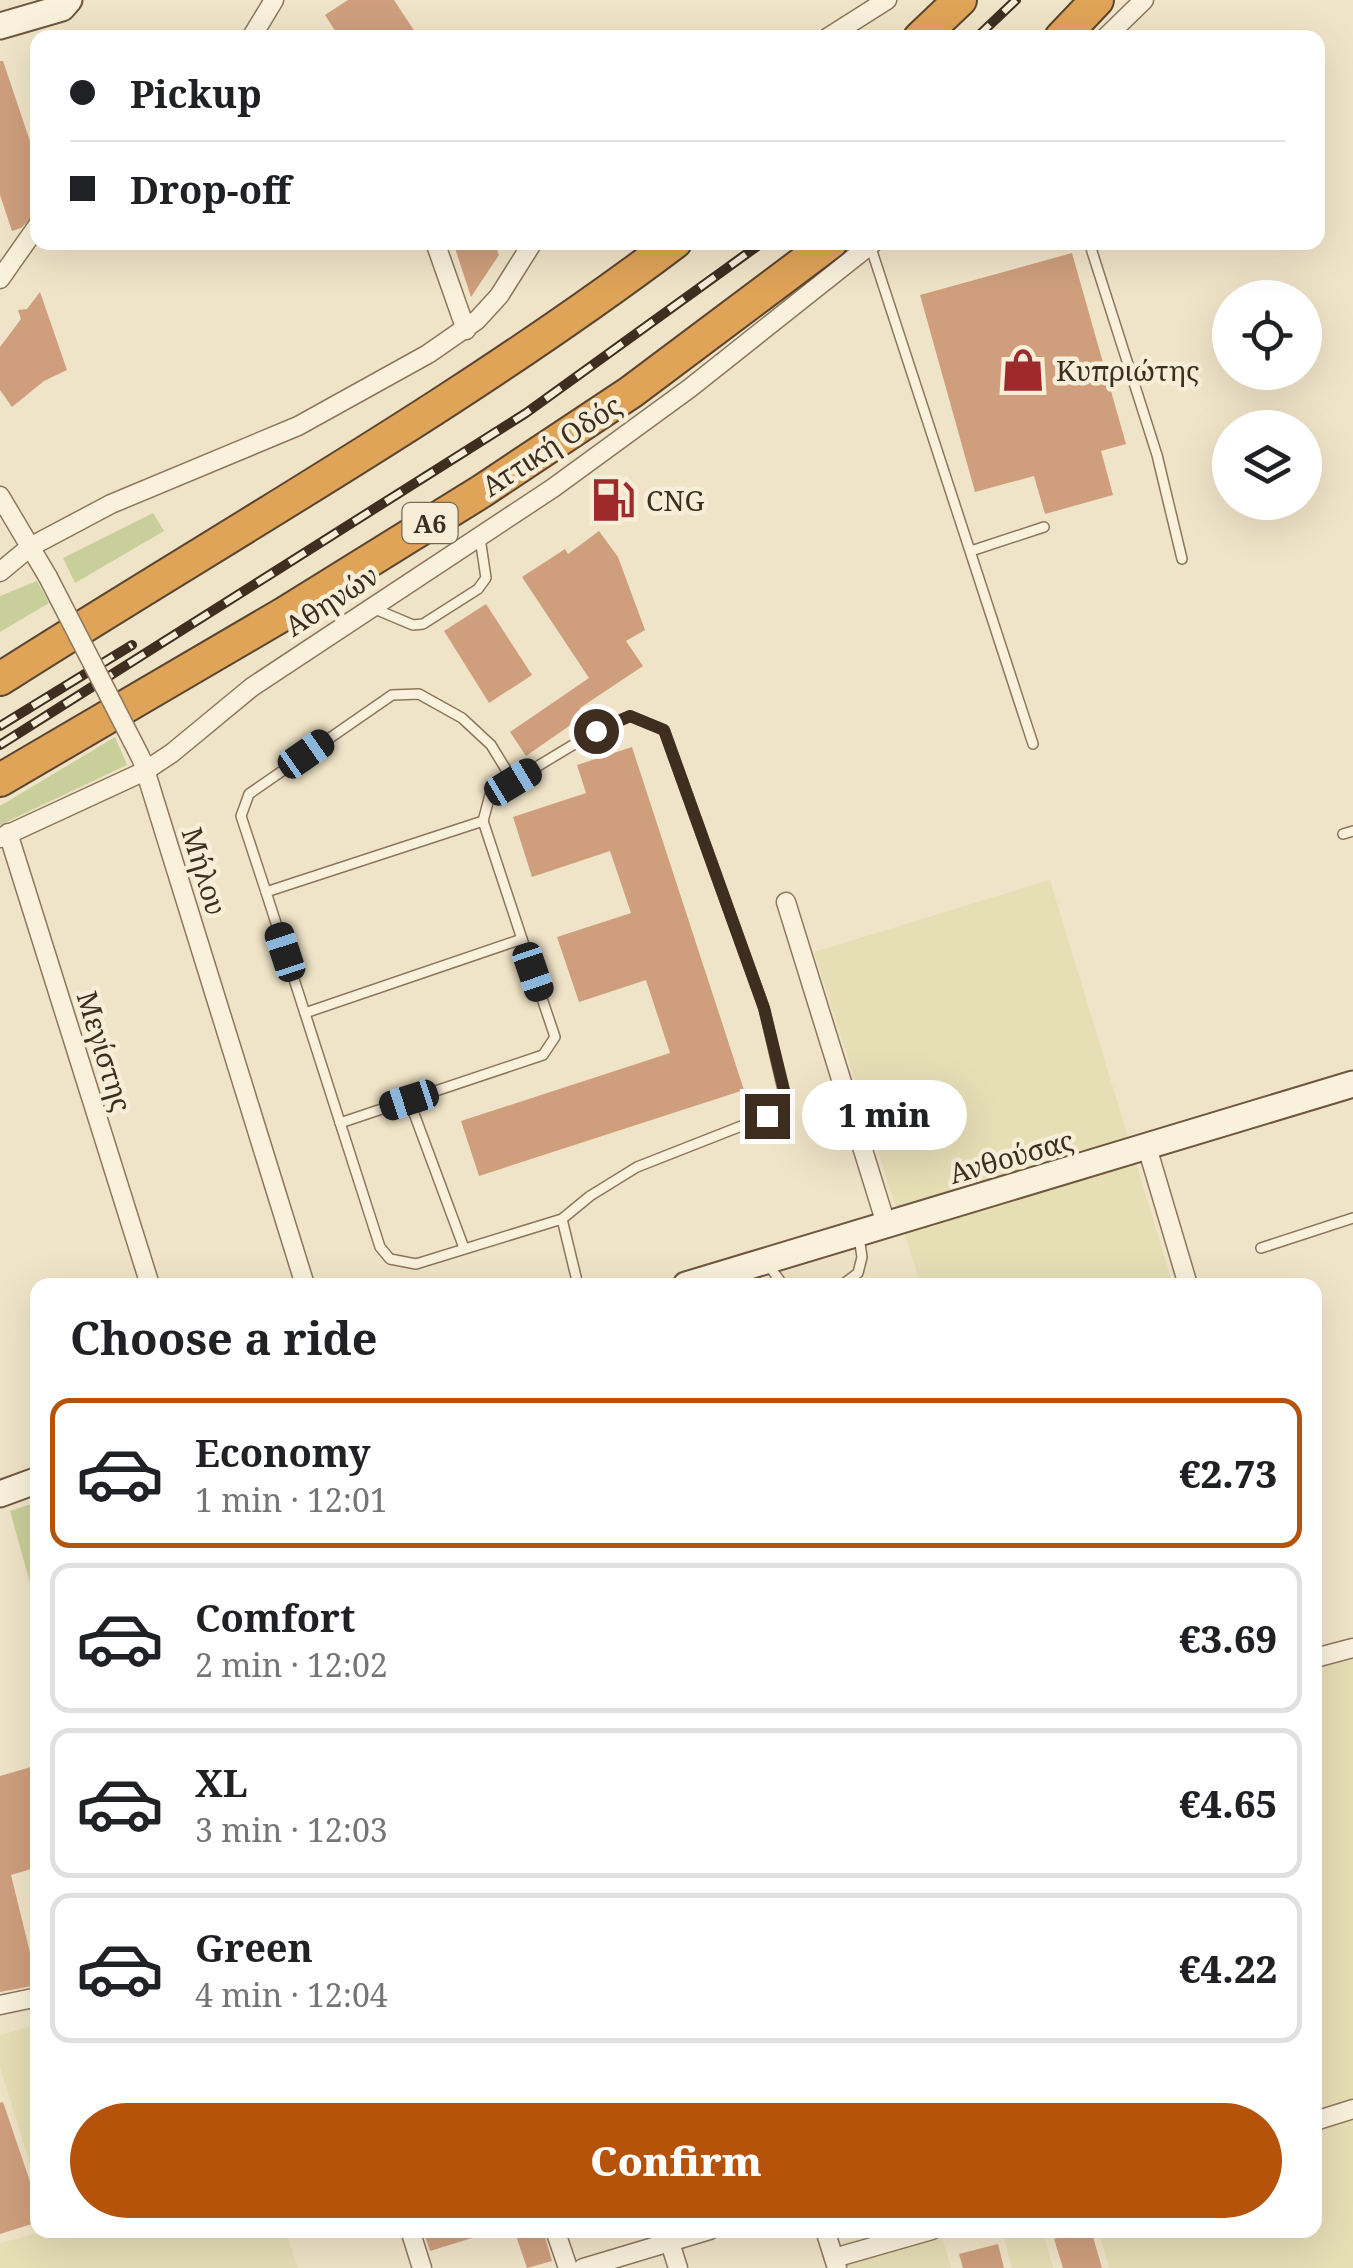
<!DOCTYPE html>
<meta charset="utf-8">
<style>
:root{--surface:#fff;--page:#f2f2f2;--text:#202124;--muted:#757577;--line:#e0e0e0;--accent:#b45309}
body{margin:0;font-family:"Noto Serif",serif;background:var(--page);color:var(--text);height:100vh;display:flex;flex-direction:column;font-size:38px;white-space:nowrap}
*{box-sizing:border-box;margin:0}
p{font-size:32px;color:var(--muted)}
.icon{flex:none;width:55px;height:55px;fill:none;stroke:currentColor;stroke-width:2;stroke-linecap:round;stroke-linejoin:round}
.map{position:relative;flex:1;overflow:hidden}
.side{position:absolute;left:30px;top:1278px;width:1292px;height:960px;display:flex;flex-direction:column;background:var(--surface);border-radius:20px;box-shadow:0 10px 40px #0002}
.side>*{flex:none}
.top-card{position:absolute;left:30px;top:30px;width:1295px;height:220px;border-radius:20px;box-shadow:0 10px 40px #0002;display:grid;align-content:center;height:220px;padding:0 40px;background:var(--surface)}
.controls{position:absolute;left:1212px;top:280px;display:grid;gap:20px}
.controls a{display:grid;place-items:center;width:110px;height:110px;border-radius:50%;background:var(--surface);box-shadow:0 10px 40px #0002;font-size:50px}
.end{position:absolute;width:45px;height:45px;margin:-22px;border:12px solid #3d2e20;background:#fff;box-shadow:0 0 0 5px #fff}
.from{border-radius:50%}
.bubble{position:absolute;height:70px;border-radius:35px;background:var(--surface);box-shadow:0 10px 40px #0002;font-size:32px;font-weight:800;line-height:70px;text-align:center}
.car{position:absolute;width:30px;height:60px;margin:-30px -15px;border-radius:12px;box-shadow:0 0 8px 2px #0007;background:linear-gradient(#222 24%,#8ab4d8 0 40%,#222 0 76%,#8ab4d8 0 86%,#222 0)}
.top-card b{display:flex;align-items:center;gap:35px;height:95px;font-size:38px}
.top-card b+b{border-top:2px solid var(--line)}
.top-card i{width:25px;height:25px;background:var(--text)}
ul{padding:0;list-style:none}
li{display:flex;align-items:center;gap:30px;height:150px;margin:0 20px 15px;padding:0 20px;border:5px solid var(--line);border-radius:20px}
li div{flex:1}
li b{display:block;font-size:38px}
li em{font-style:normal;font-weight:800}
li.selected{border-color:var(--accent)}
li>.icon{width:90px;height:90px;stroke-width:1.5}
h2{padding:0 40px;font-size:45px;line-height:120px}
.cta{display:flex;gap:20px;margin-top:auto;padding:20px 40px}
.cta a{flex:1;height:115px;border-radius:60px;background:var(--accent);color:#fff;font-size:40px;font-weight:800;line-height:115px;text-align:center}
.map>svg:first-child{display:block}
.farmland{fill:#e6deb5}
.green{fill:#c9cf9b}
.building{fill:#cf9f7d}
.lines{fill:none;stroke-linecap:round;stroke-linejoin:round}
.lane-casing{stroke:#8d765c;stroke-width:12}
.street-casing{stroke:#8d765c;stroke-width:21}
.secondary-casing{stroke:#6f573f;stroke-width:29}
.highway-casing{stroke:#5b4430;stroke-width:36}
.lane{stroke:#faf1dc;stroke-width:9}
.street{stroke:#faf1dc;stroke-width:18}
.secondary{stroke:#faf1dc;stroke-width:25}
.highway{stroke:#e0a458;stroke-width:32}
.rail-casing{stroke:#3d2e20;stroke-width:10}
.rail{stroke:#f7eed8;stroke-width:6;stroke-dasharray:19;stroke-linecap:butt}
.street-bridge-casing{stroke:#8d765c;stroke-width:21;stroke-linecap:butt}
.street-bridge{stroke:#faf1dc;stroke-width:18}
.route{stroke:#3d2e20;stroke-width:12}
.labels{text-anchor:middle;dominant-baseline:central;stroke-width:9;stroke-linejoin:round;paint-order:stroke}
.shield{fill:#f7eed8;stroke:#756857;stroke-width:2.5}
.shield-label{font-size:25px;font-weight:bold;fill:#3d2e20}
.poi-label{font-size:28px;fill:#3d2e20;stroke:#f7eed8;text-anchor:start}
.street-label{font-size:28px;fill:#3d2e20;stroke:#f7eed8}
</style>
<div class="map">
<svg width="1353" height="2268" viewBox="0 0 1353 2268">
<rect width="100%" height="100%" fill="#f0e4c8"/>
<g class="farmland">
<path d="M1050,880L1173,1285H921L814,952Z"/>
<path d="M1353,1651V2268H1109L1098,2230H1315V1661Z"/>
<path d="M37,2025H38L37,2187L0,2067V2035Z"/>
<path d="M50,2230H285L298,2268H0V2243Z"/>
<path d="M890,2230H940L951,2268H848L840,2244Z"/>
<path d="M1002,2230H1042L1053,2268H1012Z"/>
</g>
<g class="green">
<path d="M153,513L164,531L75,583L63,558Z"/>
<path d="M37,581L49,603L0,632V596Z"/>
<path d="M115,737L127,765L0,825V806Z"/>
<path d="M37,1502H38L37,1608L10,1511Z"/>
</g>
<g class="building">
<path d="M348,0H394L419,38H354L349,30L339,37L325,15Z"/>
<path d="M0,61H3L38,165V212L21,228L12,231L0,195Z"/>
<path d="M453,242H494L499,255L471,297Z"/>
<path d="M1072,253L1126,444L1101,451L1113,495L1045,514L1034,476L975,492L920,295Z"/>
<path d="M40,292L67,370L44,381L12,407L0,390V347L21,319L18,310L27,309Z"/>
<path d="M599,531L618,557L645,630L626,641L643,666L580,708L585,715L526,756L510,732L589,678L522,577L565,549L568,554Z"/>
<path d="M486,604L532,675L489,703L444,631Z"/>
<path d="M632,747L744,1090L479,1176L461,1121L670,1053L646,980L579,1002L557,937L631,913L610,851L532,877L513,817L586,793L577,765Z"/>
<path d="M38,1765V1867L11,1875L38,1985L0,1992V1776Z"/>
<path d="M3,2102L38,2205V2222L0,2234V2103Z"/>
<path d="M423,2230H485V2234L430,2251Z"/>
<path d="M514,2230H543L552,2261L527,2268Z"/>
<path d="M1084,2230H1091L1102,2268H1063L1054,2239Z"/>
<path d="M998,2244L1004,2268H963L959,2254Z"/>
</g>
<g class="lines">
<g class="lane-casing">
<g id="lane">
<path d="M1089,242L1157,455L1182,559"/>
<path d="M870,245L1033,744"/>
<path d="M971,551L1044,527"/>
<path d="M375,609L413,625L423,624L478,589L486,578L480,538"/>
<path d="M630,716L664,730L764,1008L783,1090L767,1116L637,1167L590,1196L562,1219L416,1264L390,1259L380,1247L266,892L483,821L490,795L596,731Z"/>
<path d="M1343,834L1353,831"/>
<path d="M266,892L241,816L249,794L392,695L419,694L462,718L491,745L513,781"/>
<path d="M305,1013L522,939L483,821"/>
<path d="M409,1100L464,1248"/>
<path d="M340,1123L543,1055L555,1037L522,939"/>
<path d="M562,1219L578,1285"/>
<path d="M1261,1248L1353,1218"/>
<path d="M767,1263L783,1285"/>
<path d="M842,1285L858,1273L862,1257L859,1237"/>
</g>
</g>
<g class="street-casing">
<g id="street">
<path d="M251,38L274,0"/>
<path d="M827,38L887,0"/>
<path d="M1105,38L1144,0"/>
<path d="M435,242L466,330"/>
<path d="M0,279L38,225"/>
<path d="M0,496L48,577"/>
<path d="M0,572L30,547L111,504L298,426L428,354L477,320L499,296L533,242"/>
<path d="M142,760L305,1285"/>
<path d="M8,833L150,1285"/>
<path d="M0,838L145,771L172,753L252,687L553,488L690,388L874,242"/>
<path d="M786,902L886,1224"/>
<path d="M1147,1147L1188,1285"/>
<path d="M1315,1658L1353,1648"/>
<path d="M0,2005L38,1997"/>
<path d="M1315,2121L1353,2109"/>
<path d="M410,2230L422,2268"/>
<path d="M555,2230L568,2268"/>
<path d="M666,2230L678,2268"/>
<path d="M825,2230L837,2268"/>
<path d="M834,2258L932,2230"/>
<path d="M583,2268L710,2230"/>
</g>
</g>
<g class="secondary-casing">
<g id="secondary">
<path d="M0,26L62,8L69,0"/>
<path d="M686,1285L1353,1084"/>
<path d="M0,1494L38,1480"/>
</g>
</g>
<g class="highway-casing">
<g id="highway">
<path d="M920,38L960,0"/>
<path d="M1061,38L1097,0"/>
<path d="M0,679C226,535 460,404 675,242"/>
<path d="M0,780L282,615L482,491L631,392L831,242"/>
</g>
</g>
<use href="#lane" class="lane"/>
<use href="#street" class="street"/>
<use href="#secondary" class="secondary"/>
<use href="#highway" class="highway"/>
<g class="rail-casing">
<g id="rail">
<path d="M976,38L1016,0"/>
<path d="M0,726L132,645"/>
<path d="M0,745L526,413L763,242"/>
</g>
</g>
<use href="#rail" class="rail"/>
<g class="street-bridge-casing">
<path id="street-bridge" d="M48,577L141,758"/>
</g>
<use href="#street-bridge" class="street-bridge"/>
</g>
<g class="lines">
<path class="route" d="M596,731L630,716L664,730L764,1008L784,1090L767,1116"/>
</g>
<defs>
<g id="shop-bare" transform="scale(3.45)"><path d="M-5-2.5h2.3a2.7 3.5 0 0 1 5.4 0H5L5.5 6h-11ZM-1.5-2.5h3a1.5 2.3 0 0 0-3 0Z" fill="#9e2a2b" stroke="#f7eed8" stroke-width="2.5" paint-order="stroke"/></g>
<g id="fuel-bare" transform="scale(3.45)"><path d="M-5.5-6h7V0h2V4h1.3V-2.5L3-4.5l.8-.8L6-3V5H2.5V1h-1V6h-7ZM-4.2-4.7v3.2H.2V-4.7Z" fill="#9e2a2b" stroke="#f7eed8" stroke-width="2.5" paint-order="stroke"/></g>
</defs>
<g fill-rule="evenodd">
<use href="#shop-bare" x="1023" y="370"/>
<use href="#fuel-bare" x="613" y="500"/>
</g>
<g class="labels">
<rect class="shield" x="402.5" y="503" width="55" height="40" rx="8"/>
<g class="shield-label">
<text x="430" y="523">Α6</text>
</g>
<g class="poi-label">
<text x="1056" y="370">Κυπριώτης</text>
<text x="646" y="500">CNG</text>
</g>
<g class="street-label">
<text transform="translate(551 445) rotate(-33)">Αττική Οδός</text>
<text transform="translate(331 600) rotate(-33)">Αθηνών</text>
<text transform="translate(205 871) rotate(73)">Μήλου</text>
<text transform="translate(105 1051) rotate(73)">Μεγίστης</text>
<text transform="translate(1011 1156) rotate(-16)">Ανθούσας</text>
</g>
</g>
</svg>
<div class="controls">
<a><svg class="icon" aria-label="locate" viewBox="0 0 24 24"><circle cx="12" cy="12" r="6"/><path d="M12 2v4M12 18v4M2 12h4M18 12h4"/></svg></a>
<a><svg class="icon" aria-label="layers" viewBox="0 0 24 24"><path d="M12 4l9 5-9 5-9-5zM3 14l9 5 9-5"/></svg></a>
</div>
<i class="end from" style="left:596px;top:731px"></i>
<i class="end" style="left:767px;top:1116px"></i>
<div class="bubble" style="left:802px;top:1080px;width:165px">1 min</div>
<i class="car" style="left:306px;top:754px;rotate:55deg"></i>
<i class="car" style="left:513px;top:782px;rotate:59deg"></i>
<i class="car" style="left:285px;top:952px;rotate:342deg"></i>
<i class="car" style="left:533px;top:972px;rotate:161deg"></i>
<i class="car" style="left:409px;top:1100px;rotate:252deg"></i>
<div class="top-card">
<b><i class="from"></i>Pickup</b>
<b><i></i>Drop-off</b>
</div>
<section class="side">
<h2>Choose a ride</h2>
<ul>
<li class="selected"><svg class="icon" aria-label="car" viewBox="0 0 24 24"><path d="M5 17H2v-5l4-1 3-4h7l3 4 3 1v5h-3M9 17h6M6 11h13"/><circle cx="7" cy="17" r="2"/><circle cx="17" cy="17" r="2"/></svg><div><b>Economy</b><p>1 min · 12:01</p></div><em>€2.73</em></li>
<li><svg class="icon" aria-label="car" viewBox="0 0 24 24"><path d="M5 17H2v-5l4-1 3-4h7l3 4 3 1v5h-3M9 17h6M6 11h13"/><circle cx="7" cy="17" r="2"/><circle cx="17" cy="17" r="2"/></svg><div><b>Comfort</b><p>2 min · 12:02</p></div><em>€3.69</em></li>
<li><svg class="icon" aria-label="car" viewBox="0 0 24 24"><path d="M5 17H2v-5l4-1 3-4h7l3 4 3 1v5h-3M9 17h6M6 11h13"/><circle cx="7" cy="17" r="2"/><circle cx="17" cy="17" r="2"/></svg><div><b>XL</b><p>3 min · 12:03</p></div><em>€4.65</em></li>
<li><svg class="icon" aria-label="car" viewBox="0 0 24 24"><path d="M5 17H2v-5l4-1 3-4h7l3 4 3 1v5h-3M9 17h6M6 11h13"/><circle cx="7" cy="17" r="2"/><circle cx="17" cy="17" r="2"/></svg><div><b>Green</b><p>4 min · 12:04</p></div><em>€4.22</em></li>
</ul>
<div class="cta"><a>Confirm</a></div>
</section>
</div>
